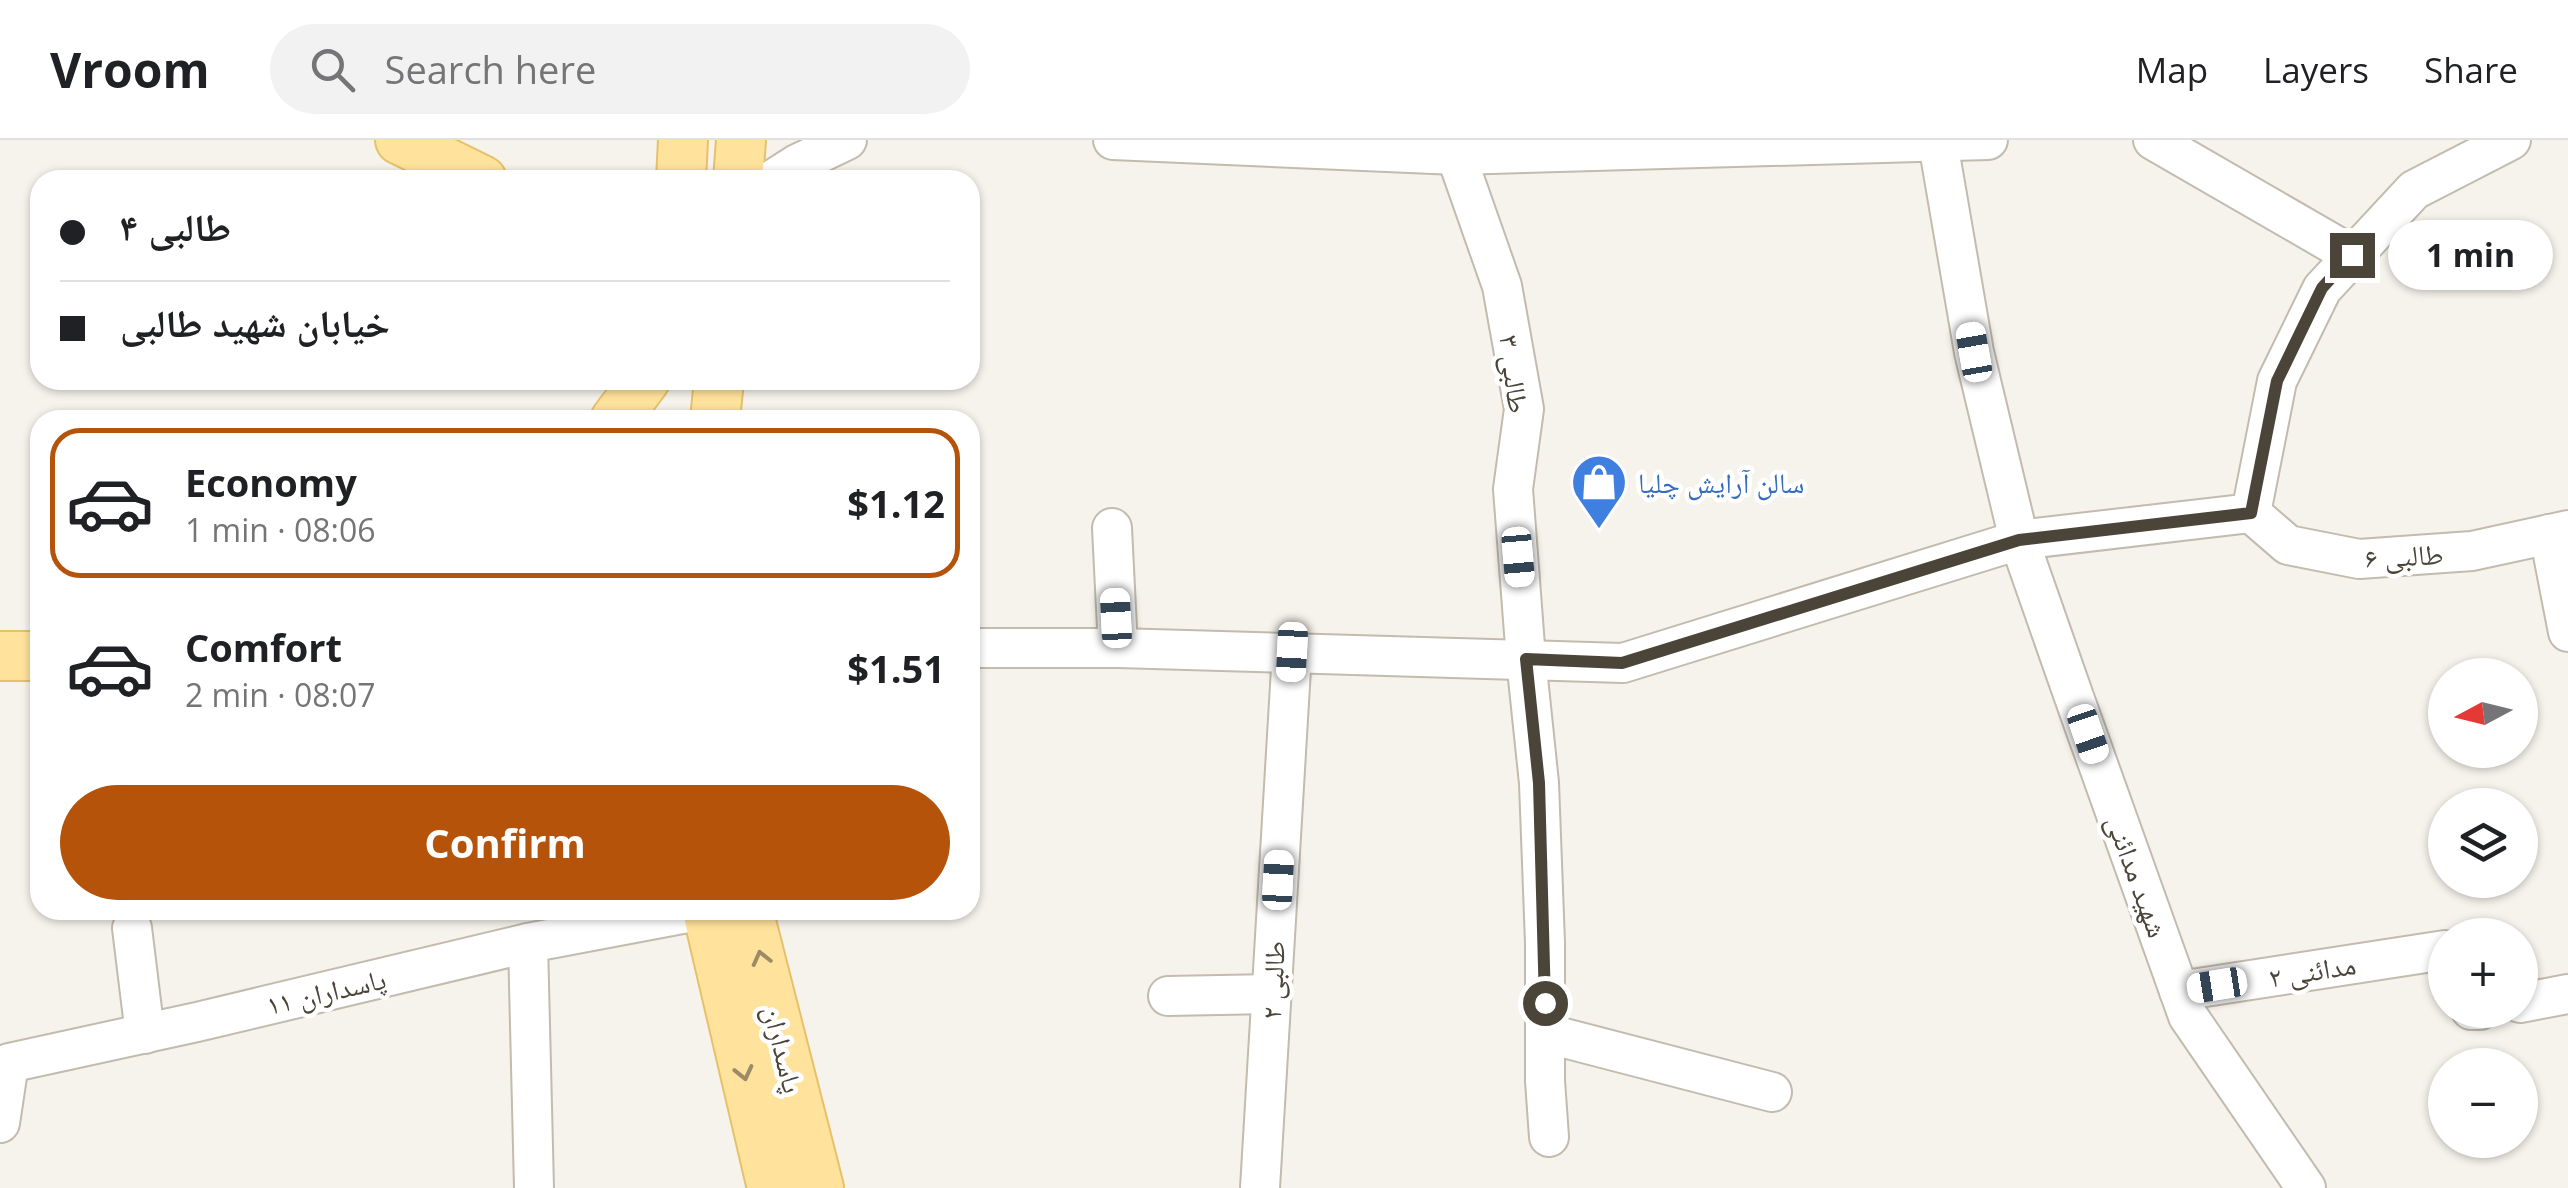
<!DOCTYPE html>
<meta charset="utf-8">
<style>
:root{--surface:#fff;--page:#f2f2f2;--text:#202124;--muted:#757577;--line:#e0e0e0;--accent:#b45309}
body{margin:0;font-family:"Open Sans","Noto Naskh Arabic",sans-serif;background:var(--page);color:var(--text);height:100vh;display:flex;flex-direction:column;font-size:38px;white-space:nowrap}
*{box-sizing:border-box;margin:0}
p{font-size:32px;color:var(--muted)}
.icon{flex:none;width:55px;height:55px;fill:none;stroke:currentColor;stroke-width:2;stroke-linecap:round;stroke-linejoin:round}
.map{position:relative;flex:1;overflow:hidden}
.drawer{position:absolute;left:30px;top:270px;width:950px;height:510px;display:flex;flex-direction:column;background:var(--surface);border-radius:30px;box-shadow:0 2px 8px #0004}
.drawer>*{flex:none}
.guide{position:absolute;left:30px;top:30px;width:950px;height:220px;border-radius:30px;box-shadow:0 2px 8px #0004;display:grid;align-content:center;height:220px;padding:0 30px;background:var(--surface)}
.needle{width:65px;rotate:263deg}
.buttons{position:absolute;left:2428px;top:518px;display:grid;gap:20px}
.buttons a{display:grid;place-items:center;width:110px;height:110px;border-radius:50%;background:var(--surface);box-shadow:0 2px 8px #0004;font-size:50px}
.end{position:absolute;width:45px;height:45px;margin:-22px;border:12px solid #4b4439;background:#fff;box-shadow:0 0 0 5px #fff}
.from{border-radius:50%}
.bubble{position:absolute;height:70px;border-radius:35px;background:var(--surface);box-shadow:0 2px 8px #0004;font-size:32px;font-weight:700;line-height:70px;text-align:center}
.car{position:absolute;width:30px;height:60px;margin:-30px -15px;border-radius:12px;box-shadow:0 0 8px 2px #0007;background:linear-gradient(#fff 24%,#345 0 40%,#fff 0 76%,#345 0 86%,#fff 0)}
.guide b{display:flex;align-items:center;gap:35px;height:95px;font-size:38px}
.guide b+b{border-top:2px solid var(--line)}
.guide i{width:25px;height:25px;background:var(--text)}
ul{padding:18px 0 0;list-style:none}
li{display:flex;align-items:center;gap:30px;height:150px;margin:0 20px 15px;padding:0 10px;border:5px solid transparent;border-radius:30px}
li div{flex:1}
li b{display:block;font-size:38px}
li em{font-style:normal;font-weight:700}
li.current{border-color:var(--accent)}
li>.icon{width:90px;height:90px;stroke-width:1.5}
.action{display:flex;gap:20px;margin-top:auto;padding:20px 30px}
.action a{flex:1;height:115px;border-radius:60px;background:var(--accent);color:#fff;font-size:40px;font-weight:700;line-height:115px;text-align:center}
header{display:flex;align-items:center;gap:60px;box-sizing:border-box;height:140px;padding:0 50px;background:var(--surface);border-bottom:2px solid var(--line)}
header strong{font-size:48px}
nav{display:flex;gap:55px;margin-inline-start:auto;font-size:35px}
.search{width:700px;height:90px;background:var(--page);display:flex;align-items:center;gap:25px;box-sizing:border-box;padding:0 35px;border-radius:55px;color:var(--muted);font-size:38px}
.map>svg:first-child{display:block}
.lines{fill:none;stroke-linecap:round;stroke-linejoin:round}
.minor-casing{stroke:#c2bbae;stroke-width:42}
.major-casing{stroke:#e6c16a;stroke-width:52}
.minor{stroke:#fff;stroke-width:38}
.major{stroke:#ffe39c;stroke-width:48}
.oneway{stroke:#9c8c66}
.route{stroke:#4b4439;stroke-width:12}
.labels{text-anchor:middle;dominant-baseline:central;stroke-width:9;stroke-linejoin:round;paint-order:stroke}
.street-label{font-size:28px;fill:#4b4439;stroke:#fff}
.shop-label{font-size:28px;fill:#366cbe;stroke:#fff;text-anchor:start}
</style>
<header>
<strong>Vroom</strong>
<div class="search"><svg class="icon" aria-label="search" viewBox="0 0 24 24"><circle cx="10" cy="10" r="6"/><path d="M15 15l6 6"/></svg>Search here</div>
<nav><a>Map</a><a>Layers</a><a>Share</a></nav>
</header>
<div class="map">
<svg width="2568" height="1048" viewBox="0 0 2568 1048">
<rect width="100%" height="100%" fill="#f6f3ec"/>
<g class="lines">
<g class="minor-casing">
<g id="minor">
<path d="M1113,0L1456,15L1988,0"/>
<path d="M2153,0L2352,115"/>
<path d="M1938,3L1974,212L2019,400L2074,557L2188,876L2306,1048"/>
<path d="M1456,15L1502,146L1524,269L1513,349L1526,519L1539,643L1545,803V941L1549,997"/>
<path d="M772,40L797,24L847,0"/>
<path d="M2251,373L2288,405L2359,419L2472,411L2568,390"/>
<path d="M1112,388L1118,508"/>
<path d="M2549,394L2568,492"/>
<path d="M970,508H1118L1623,523L2019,400L2251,373L2277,241L2322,149L2414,50L2511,0"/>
<path d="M132,788L145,894"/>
<path d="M528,803L534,1048"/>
<path d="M2179,851L2445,810"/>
<path d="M1168,856L1272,854"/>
<path d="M2520,863L2568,854"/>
<path d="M2471,870H2480"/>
<path d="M1545,893L1772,952"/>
<path d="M0,983L9,923L197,882L528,803L703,770"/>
<path d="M1260,1048L1292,512"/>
</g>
</g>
<g class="major-casing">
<g id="major">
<path d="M400,0L482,40"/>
<path d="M681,40L683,0"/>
<path d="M738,40L741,0"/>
<path d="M615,280L645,240"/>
<path d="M715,280L719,240"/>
<path d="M0,516H40"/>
<path d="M707,770L772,1048"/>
<path d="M748,770L819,1048"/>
</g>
</g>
<use href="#minor" class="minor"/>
<use href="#major" class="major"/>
</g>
<defs><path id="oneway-chevron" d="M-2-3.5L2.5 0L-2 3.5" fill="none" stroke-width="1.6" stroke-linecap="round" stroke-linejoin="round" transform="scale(2.5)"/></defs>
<g class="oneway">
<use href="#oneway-chevron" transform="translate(761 818) rotate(-104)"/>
<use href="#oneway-chevron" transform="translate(744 933) rotate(77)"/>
</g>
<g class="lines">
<path class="route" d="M1545,863L1539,643L1526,519L1622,523L2019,400L2251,373L2277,241L2322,148L2352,115"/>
</g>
<defs>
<g id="shop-pin" transform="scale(2.875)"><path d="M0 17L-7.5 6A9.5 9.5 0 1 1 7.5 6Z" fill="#3f7fe0" stroke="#fff"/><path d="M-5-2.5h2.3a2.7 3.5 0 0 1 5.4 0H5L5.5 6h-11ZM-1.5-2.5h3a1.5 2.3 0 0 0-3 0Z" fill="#fff"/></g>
</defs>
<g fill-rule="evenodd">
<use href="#shop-pin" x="1599" y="342"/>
</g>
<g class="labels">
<g class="street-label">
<text transform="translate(1515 234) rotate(83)">طالبی ۳</text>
<text transform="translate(2404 415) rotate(-3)">طالبی ۶</text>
<text transform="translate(2138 736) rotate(70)">شهید مدائنی</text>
<text transform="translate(2312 830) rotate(-9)">مدائنی ۲</text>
<text transform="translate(1272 840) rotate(-87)">طالبی ۲</text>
<text transform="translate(326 851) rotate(-13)">پاسداران ۱۱</text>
<text transform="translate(784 909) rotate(76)">پاسداران</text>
</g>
<g class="shop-label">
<text x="1638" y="342">سالن آرایش چلیا</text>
</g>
</g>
</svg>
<div class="buttons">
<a><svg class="needle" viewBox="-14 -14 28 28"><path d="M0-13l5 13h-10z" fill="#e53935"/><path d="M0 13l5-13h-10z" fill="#757577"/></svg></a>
<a><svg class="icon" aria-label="layers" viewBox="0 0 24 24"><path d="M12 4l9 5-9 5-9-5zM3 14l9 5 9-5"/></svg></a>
<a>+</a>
<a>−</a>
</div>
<i class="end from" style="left:1545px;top:863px"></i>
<i class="end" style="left:2352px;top:115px"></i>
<div class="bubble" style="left:2388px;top:80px;width:165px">1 min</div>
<i class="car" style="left:1974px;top:212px;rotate:350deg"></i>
<i class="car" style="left:1518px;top:417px;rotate:175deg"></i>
<i class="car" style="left:1116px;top:478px;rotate:357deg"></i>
<i class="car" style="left:1292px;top:512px;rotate:183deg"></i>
<i class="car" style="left:2088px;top:594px;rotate:161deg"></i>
<i class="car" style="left:1278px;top:740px;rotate:3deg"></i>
<i class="car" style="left:2217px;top:845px;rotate:261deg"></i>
<div class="guide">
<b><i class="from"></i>طالبی ۴</b>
<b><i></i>خیابان شهید طالبی</b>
</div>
<section class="drawer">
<ul>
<li class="current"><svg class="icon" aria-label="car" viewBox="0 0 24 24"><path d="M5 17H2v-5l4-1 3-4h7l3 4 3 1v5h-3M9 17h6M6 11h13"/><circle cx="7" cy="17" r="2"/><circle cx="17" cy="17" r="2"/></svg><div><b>Economy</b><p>1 min · 08:06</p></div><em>$1.12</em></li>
<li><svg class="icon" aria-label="car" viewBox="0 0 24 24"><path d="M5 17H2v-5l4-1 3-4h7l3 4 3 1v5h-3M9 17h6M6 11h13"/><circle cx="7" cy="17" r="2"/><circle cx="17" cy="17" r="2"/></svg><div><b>Comfort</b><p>2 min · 08:07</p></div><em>$1.51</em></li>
</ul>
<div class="action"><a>Confirm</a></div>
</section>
</div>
